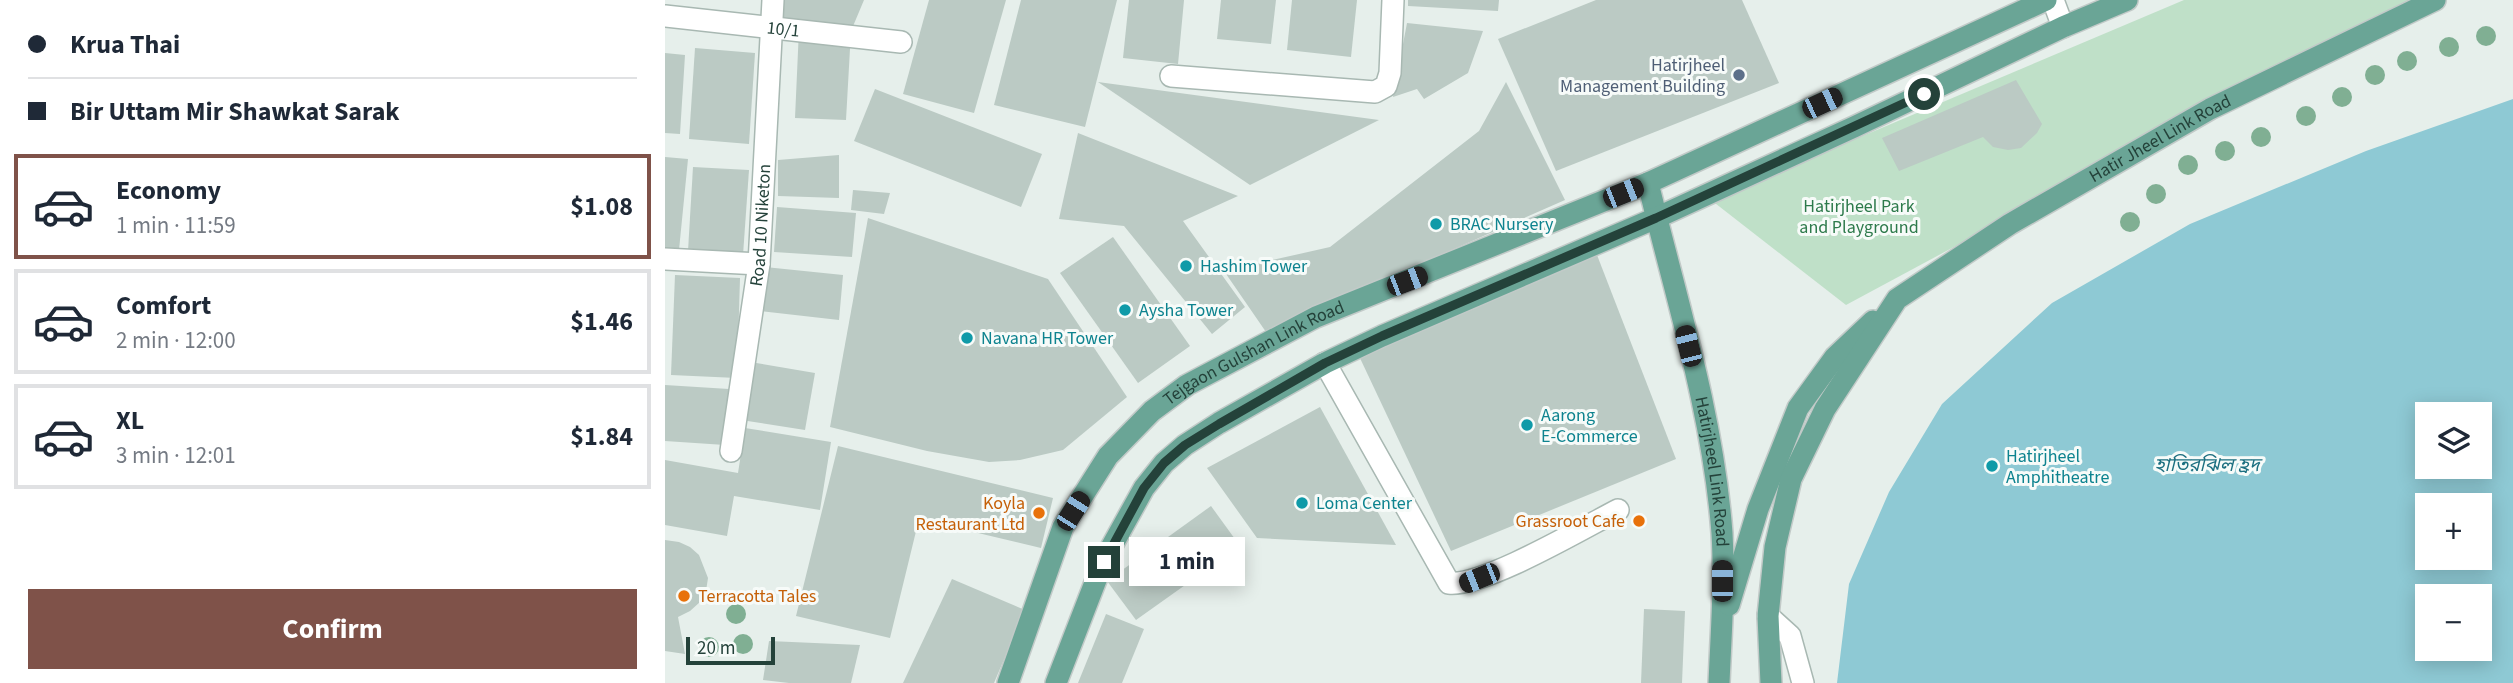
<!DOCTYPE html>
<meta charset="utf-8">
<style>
:root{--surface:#fff;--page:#f6f6f7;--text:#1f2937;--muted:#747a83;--line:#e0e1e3;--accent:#7f5249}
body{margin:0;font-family:"Source Sans 3","Noto Sans Bengali",sans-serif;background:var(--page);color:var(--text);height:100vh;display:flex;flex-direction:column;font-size:26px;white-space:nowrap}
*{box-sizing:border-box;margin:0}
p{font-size:23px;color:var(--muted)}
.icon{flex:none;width:38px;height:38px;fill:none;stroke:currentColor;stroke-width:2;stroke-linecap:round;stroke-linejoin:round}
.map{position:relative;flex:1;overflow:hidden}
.drawer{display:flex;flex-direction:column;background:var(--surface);width:665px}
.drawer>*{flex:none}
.top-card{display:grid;align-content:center;height:154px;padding:0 28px;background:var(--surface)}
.fabs{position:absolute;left:1750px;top:402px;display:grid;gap:14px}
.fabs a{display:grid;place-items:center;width:77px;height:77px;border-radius:0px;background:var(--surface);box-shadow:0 4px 18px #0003;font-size:35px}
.scale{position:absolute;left:21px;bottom:18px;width:89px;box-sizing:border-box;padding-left:7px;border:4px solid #24423a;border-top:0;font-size:19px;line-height:24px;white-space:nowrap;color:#24423a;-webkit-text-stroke:5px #f7fbf9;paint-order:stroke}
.end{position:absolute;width:32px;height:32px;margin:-16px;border:9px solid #24423a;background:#fff;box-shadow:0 0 0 4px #fff}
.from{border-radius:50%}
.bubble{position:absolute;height:49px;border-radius:0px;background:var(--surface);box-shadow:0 4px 18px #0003;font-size:23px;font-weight:700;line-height:49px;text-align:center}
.car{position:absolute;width:21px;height:42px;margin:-21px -10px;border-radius:9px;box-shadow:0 0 5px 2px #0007;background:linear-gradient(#222 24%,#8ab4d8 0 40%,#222 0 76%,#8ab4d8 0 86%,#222 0)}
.top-card b{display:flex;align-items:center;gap:24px;height:66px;font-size:26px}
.top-card b+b{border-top:2px solid var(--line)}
.top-card i{width:18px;height:18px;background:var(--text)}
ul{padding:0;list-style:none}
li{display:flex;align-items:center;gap:21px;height:105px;margin:0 14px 10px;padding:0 14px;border:4px solid var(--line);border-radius:0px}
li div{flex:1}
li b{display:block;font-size:26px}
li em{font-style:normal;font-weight:700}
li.active{border-color:var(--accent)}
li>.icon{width:63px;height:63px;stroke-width:1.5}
.cta{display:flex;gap:14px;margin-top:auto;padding:14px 28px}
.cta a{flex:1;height:80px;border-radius:0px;background:var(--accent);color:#fff;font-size:28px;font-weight:700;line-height:80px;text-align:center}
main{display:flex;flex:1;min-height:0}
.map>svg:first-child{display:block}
.green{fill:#bfe0c8}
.water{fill:#8ec9d4;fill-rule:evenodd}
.building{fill:#bbcac4}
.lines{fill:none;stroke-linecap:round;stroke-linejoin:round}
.minor-casing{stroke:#a8b8b2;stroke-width:24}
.major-casing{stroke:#c2cac8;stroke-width:24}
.minor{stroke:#fff;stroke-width:21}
.major{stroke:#6aa596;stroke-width:21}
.tree{fill:#80af93}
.route{stroke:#24423a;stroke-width:9}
.service-dot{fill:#5c6f8a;stroke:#f7fbf9;stroke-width:2.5}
.culture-dot{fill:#0f9aa8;stroke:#f7fbf9;stroke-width:2.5}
.food-dot{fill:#e8710a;stroke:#f7fbf9;stroke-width:2.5}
.labels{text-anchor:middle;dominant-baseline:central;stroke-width:6;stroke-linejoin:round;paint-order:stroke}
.street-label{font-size:18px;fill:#24423a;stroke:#f7fbf9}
.service-label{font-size:18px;fill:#4e5e75;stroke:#f7fbf9;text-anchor:end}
.park-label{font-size:18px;fill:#2d7a4b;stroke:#f7fbf9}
.culture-label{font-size:18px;fill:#0d838f;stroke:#f7fbf9;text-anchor:start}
.food-label{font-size:18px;fill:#c56008;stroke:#f7fbf9;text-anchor:end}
.water-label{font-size:19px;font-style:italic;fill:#1c6f80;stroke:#f7fbf9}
</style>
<main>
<section class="drawer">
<div class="top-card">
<b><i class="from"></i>Krua Thai</b>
<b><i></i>Bir Uttam Mir Shawkat Sarak</b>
</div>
<ul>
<li class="active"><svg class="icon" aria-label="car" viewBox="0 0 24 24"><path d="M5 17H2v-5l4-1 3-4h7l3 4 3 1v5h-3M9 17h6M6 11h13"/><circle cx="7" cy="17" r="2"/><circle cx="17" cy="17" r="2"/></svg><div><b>Economy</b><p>1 min · 11:59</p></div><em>$1.08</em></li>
<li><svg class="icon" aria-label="car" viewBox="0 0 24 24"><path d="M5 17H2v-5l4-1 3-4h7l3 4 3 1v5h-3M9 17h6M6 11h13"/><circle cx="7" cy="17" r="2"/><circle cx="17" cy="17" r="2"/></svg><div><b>Comfort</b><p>2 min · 12:00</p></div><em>$1.46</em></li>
<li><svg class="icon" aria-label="car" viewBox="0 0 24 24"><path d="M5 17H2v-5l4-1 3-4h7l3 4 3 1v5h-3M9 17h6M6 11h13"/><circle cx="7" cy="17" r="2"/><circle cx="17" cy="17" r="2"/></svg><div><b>XL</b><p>3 min · 12:01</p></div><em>$1.84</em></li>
</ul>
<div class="cta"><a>Confirm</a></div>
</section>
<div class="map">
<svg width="1848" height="683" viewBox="0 0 1848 683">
<rect width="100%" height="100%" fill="#e6efeb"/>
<path class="green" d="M1519,0H1748L1181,305L1046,200Z"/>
<path class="water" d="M1848,99V683H1172L1184,584L1224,492L1277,404L1387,303L1525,224L1701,151ZM1762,415H1815V467H1762ZM1762,506H1815V558H1762ZM1762,597H1815V649H1762Z"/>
<g class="building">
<path d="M116,0H199L186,31L181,120L130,118L134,29L186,31L114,17Z"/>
<path d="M264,0H341L309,113L238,94Z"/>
<path d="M356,0H452L420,127L329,105Z"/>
<path d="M464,0H519L513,64L458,58Z"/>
<path d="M556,0H611L606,44L552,39Z"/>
<path d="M627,0H692L686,57L622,50Z"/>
<path d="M743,0H834L833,11L743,6Z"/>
<path d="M931,0H1077L1114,83L891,171L833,39Z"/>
<path d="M742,23L818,31L803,73L759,99L752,89L728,97Z"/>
<path d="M30,48L90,53L84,144L24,139Z"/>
<path d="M0,53L20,55L15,134L0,133Z"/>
<path d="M1351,80L1377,124L1372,133L1356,148L1343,150L1328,147L1318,137L1234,171L1217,138Z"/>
<path d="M433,82L714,120L585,185Z"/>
<path d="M841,82L900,200L601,332L559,271L665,247L814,131Z"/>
<path d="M210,89L377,154L356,207L189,141Z"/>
<path d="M413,133L573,196L518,221L580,307L547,334L459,226L394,219Z"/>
<path d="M174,155V198L113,196V160Z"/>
<path d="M0,157L23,159L14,250L0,249Z"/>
<path d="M28,167L84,170L78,255L23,251Z"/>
<path d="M188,190L225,193L219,214L186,210Z"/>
<path d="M112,207L191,213L187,257L109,252Z"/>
<path d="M203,218L383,279L462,397L398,450L355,460L324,462L262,451L165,427Z"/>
<path d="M448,237L525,346L473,383L395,273Z"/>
<path d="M932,255L1011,459L786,551L694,356Z"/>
<path d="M100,267L178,275L174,320L95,311Z"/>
<path d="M10,275L75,278L72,378L6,375Z"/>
<path d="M85,362L150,373L140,430L76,420Z"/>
<path d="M0,385L64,389L60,445L0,441Z"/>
<path d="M655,407L731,545L592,538L542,468Z"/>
<path d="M80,428L166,442L155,510L69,496L62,536L0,525V460L73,473Z"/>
<path d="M173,446L388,498L376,548L254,519L225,638L131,616Z"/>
<path d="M546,506L575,546L471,620L442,581Z"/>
<path d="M0,540L14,542L25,547L34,555L43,578L41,591L35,602L25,611L13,617L20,654L0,651Z"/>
<path d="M287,579L360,610L329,683H238Z"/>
<path d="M979,609L1020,611L1017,683H976Z"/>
<path d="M441,614L479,629L457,683H413Z"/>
<path d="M104,641L195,645L186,683H124L98,680Z"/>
</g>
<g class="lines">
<g class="minor-casing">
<g id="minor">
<path d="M1388,0L1398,27"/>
<path id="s1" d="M0,16L236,42"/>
<path d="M506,76L710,92L721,86L725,73L728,0"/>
<path d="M0,259L94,264"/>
<path d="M660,363L784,583C818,587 918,528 953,510"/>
<path id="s2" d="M66,451L94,264L108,0"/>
<path d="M1103,616L1125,636L1138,683"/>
</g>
</g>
<g class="major-casing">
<g id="major">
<path id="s3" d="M983,183C1011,298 1048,414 1057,533C1060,583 1056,634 1054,683"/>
<path d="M1064,605L1093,509L1133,408L1170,357L1208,321"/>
<path id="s4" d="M343,683L398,527L443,456L487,411L522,385L651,317L983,183L1381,0"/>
<path d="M391,683L438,562L479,488L499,463L520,445L554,423L660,363L717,336L991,218L1189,127L1398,27L1462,0"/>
<path id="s5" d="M1106,683L1103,616L1110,547L1126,479L1160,409L1232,299L1345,224L1545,109L1770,0"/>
</g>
</g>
<use href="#minor" class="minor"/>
<use href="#major" class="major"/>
</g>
<g class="tree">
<circle cx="1821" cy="36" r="10"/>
<circle cx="1784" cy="47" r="10"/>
<circle cx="1742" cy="61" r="10"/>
<circle cx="1710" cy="75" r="10"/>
<circle cx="1677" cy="97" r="10"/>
<circle cx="1641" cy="116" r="10"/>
<circle cx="1596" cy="137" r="10"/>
<circle cx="1560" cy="151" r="10"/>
<circle cx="1523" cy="165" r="10"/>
<circle cx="1491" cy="194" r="10"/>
<circle cx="1465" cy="222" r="10"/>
<circle cx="71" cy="614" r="10"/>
<circle cx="78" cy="644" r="10"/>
<circle cx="44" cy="647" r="10"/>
</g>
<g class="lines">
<path class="route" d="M439,562L479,488L499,463L520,445L554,424L660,363L717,336L991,218L1259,94"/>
</g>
<circle class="service-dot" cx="1074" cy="75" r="7"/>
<g class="culture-dot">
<circle cx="771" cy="224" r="7"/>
<circle cx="521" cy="266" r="7"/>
<circle cx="460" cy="310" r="7"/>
<circle cx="302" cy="338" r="7"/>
<circle cx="862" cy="425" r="7"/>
<circle cx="1327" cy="466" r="7"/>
<circle cx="637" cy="503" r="7"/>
</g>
<g class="food-dot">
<circle cx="374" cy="513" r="7"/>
<circle cx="974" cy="521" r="7"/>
<circle cx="19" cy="596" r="7"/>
</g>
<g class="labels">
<g class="street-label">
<text stroke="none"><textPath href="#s1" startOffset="119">10/1</textPath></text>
<text stroke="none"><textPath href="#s5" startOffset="724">Hatir Jheel Link Road</textPath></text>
<text stroke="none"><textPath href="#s2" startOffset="228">Road 10 Niketon</textPath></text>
<text stroke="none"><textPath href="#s4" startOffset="430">Tejgaon Gulshan Link Road</textPath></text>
<text stroke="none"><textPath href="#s3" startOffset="296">Hatirjheel Link Road</textPath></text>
</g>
<g class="service-label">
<text x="1060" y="65">Hatirjheel<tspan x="1060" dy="21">Management Building</tspan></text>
</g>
<g class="park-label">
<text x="1194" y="206">Hatirjheel Park<tspan x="1194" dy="21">and Playground</tspan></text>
</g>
<g class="culture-label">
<text x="785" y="224">BRAC Nursery</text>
<text x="535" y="266">Hashim Tower</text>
<text x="474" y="310">Aysha Tower</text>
<text x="316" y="338">Navana HR Tower</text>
<text x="876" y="415">Aarong<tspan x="876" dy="21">E-Commerce</tspan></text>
<text x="1341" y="456">Hatirjheel<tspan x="1341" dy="21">Amphitheatre</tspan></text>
<text x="651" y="503">Loma Center</text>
</g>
<g class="food-label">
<text x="360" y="503">Koyla<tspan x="360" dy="21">Restaurant Ltd</tspan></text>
<text x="960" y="521">Grassroot Cafe</text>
<text x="33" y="596" text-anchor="start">Terracotta Tales</text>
</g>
<g class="water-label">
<text x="1542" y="465">হাতিরঝিল হ্রদ</text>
</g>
</g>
</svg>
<div class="fabs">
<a><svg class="icon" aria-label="layers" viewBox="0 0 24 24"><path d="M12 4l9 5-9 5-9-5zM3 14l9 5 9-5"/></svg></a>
<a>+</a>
<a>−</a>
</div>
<div class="scale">20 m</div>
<i class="end from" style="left:1259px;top:94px"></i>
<i class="end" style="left:439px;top:562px"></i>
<div class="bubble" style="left:464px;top:537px;width:116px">1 min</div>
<i class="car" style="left:1157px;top:103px;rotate:65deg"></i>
<i class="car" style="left:958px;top:193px;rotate:68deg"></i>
<i class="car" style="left:742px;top:281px;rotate:69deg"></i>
<i class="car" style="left:1023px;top:346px;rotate:346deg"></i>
<i class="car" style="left:408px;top:511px;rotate:32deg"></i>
<i class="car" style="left:814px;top:578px;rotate:248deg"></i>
<i class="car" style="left:1057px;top:581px;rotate:0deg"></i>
</div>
</main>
